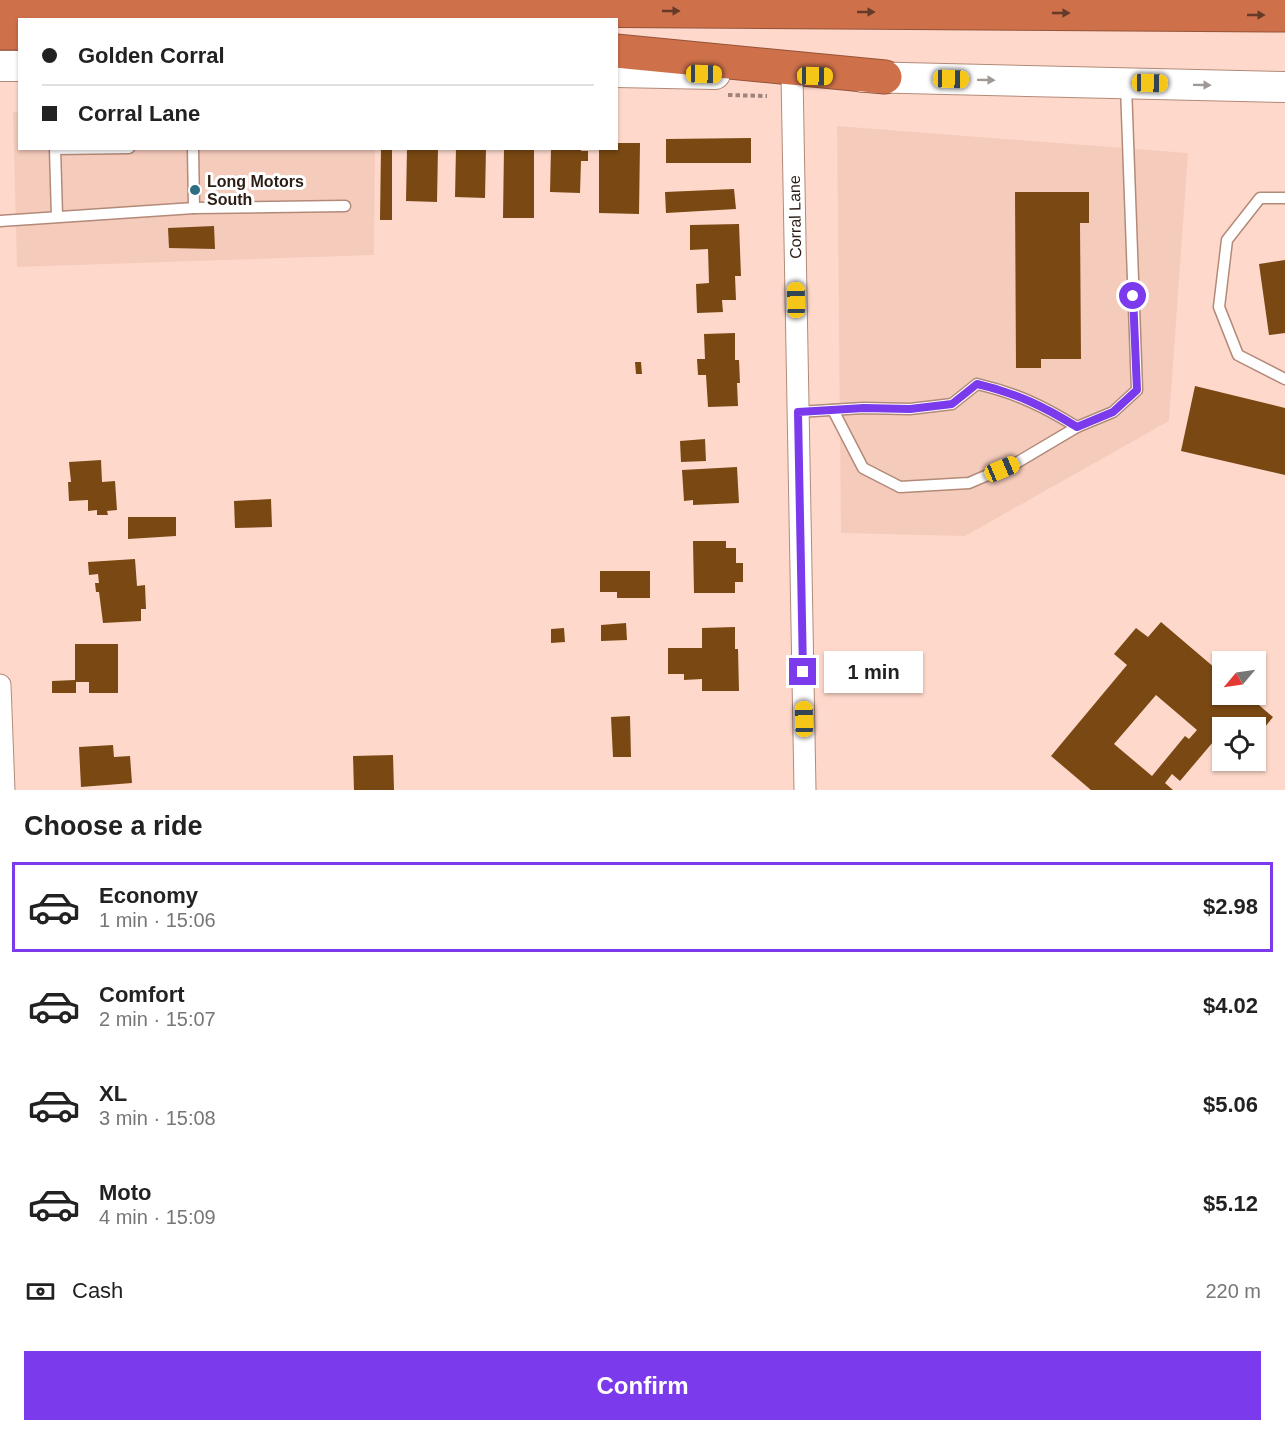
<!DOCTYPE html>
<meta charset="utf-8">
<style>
:root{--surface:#fff;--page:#f2f2f2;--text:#222;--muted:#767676;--line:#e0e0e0;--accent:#7c3aed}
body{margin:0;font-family:Arial,sans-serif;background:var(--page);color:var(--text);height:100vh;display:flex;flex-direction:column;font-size:22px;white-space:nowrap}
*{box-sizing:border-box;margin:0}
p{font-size:20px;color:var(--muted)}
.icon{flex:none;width:33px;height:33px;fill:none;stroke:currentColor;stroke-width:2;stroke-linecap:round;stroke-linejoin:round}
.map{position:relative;height:790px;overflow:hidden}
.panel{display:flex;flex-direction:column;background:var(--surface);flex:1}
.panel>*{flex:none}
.top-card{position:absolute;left:18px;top:18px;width:600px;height:132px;border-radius:0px;box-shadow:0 2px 4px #0004;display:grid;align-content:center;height:132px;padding:0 24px;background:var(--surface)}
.needle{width:39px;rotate:241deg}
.fabs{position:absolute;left:1212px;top:651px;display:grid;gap:12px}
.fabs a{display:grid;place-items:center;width:54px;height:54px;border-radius:0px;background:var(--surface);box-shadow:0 2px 4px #0004;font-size:30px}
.end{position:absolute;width:27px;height:27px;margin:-14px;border:8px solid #7c3aed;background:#fff;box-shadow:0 0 0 3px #fff}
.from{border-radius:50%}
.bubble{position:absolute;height:42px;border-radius:0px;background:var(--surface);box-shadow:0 2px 4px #0004;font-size:20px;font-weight:700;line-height:42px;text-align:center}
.car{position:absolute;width:18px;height:36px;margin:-18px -9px;border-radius:8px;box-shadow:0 0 4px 2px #0007;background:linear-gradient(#f5c518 24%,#345 0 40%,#f5c518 0 76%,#345 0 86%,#f5c518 0)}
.top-card b{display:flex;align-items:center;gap:21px;height:57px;font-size:22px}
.top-card b+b{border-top:2px solid var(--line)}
.top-card i{width:15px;height:15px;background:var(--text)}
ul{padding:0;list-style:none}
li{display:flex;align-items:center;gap:18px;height:90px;margin:0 12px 9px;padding:0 12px;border:3px solid transparent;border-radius:0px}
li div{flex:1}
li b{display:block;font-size:22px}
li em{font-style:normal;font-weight:700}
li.on{border-color:var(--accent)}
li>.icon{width:54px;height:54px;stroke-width:1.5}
h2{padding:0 24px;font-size:27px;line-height:72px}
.pay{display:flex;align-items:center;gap:15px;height:66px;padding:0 24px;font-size:22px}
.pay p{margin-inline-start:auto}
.cta{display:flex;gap:12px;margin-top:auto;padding:12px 24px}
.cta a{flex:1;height:69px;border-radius:0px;background:var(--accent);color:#fff;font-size:24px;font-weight:700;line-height:69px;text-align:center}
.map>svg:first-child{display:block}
.built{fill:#f5cbbc}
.building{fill:#794813;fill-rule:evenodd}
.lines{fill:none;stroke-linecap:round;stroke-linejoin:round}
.service-casing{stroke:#b38a79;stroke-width:13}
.minor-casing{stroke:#b38a79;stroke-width:23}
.secondary-casing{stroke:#b38a79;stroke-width:32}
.motorway-casing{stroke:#955338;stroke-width:35}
.path{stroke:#a08479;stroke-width:4;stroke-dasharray:4.5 3;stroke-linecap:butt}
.service{stroke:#fff;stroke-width:10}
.minor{stroke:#fff;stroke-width:21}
.secondary{stroke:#fff;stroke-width:30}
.motorway{stroke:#ce714b;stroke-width:33}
.oneway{fill:#653a28}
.oneway2{fill:#a09996}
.route{stroke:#7c3aed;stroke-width:8}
.poi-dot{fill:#2e6d82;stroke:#fff;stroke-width:2}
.labels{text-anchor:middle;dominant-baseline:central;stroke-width:6;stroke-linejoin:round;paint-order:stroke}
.poi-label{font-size:16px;font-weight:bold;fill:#2c1c15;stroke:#fff;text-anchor:start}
.street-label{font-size:16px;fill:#2c1c15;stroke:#fff}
</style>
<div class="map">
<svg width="1285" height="790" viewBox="0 0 1285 790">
<rect width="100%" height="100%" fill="#fed9cb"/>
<g class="built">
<path d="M13,112H19L20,148L375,149L374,255L17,267Z"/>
<path d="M837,126L1188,153L1169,421L965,536L841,533Z"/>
</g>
<g class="building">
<path d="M751,138V163H666V139Z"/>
<path d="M616,143H640L639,214L599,213V148H616Z"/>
<path d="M381,148H392V220H380Z"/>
<path d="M407,148H438L437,202L406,201Z"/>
<path d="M456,148H486L485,198L455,197Z"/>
<path d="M504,148H534V218H503Z"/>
<path d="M551,148H581V151H588V161H581L580,193L550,192Z"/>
<path d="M734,189L736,209L666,213L665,192Z"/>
<path d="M1015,192H1089V223H1080L1081,359H1041V368H1016Z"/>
<path d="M739,224L741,276H735L736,300H722L723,312L697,313L696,284L709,283L708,249L690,250V225Z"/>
<path d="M214,226L215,249L169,248L168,228Z"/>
<path d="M1285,260V333L1269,335L1259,264Z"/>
<path d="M735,333V360H739L740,383H737L738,406L708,407L706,375H698L697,359H705L704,334Z"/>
<path d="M635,362H641L642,374H636Z"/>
<path d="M1195,386L1285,408V475L1181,451Z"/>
<path d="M705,439L706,461L681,462L680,441Z"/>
<path d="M101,460L102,482L115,481L117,510L107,511L108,515H97V510L88,511V500L69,501L68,482H71L69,462Z"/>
<path d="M737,467L739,503L693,505V500L684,501L682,470Z"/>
<path d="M271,499L272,527L235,528L234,501Z"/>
<path d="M128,517H176V536L128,539Z"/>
<path d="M693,541H726V548H736V563H743V582H735V593H694Z"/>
<path d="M135,559L137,586L145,585L146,609H141V621L103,623L99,592H96L95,583H99L98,574L89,575L88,562Z"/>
<path d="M600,571H650V598H617V592H600Z"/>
<path d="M1161,622L1222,674V694H1246L1273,717L1256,738V728H1222V749L1213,742L1180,781L1172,774L1165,783L1173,790H1091L1051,756L1127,665L1114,654L1136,628L1148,637ZM1156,695L1197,730L1189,739L1185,736L1152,776L1114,744Z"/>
<path d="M626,623L627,640L601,641V625Z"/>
<path d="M735,627V649H738L739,691H702V679L684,680V674H668V648H702V628Z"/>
<path d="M564,628L565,642L551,643V629Z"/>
<path d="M75,644H118V693H89V682H76V693H52V681L75,680Z"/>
<path d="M630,716L631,757H613L611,717Z"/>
<path d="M113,745L114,757L130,756L132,783L81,787L79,747Z"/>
<path d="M393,755L394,790H354L353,756Z"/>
</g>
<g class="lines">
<g class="service-casing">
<g id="service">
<path d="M1285,198H1260L1227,240L1219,307L1238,355L1285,379"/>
<path d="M194,208L345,206"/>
<path d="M57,216L55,149L129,148"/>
<path d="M0,221L194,208L193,148"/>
<path d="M833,410L863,468L900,487L969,483L1018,462L1077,427"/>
<path d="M798,412L863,408L910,409L952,404L977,384C1016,393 1043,406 1077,427L1113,412L1137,390L1126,86"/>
</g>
</g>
<g class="minor-casing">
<g id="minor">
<path d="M792,75L805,790"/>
<path d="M0,685L4,790"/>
</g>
</g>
<g class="secondary-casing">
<g id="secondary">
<path d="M0,66H20"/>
<path d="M616,72L715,74"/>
<path d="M862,77L1285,87"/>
</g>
</g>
<g class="motorway-casing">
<g id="motorway">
<path d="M0,1L394,9L1285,15"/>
<path d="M0,33H20"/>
<path d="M616,51L885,77"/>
</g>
</g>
<path class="path" d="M728,95L767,96"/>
<use href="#service" class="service"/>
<use href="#minor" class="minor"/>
<use href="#secondary" class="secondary"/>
<use href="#motorway" class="motorway"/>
</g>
<defs><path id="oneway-solid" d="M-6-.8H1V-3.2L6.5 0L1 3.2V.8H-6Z" transform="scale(1.5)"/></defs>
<g class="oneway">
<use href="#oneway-solid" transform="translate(671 11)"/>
<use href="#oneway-solid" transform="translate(866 12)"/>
<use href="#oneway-solid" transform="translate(1061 13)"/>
<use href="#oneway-solid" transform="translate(1256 15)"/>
</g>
<g class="oneway2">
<use href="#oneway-solid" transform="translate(986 80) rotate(1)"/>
<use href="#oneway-solid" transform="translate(1202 85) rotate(1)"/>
</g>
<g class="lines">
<path class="route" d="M803,672L798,412L864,408L910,409L952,404L977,384C1016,393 1043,406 1077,427L1113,412L1137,390L1133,296"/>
</g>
<circle class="poi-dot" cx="195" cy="190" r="6"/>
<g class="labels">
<g class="poi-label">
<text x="207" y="181">Long Motors<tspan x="207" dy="18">South</tspan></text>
</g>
<g class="street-label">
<text transform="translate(795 217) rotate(-91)">Corral Lane</text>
</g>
</g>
</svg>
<div class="fabs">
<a><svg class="needle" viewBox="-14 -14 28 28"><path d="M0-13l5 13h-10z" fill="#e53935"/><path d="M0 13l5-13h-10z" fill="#767676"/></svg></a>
<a><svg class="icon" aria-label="locate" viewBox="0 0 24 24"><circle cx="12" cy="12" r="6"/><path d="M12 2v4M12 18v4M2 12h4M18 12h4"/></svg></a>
</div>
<i class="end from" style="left:1133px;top:296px"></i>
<i class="end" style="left:803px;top:672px"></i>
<div class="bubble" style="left:824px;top:651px;width:99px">1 min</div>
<i class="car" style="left:704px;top:74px;rotate:91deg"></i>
<i class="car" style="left:815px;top:76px;rotate:91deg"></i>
<i class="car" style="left:951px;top:79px;rotate:91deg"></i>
<i class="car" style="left:1150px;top:83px;rotate:91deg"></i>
<i class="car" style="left:796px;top:300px;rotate:359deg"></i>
<i class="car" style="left:1002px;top:469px;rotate:67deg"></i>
<i class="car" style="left:804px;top:719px;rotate:359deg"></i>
<div class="top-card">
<b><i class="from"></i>Golden Corral</b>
<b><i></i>Corral Lane</b>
</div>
</div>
<section class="panel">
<h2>Choose a ride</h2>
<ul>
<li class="on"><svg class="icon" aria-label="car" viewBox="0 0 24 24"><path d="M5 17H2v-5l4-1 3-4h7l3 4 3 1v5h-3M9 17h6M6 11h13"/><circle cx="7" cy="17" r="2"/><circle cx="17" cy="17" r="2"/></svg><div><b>Economy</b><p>1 min · 15:06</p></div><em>$2.98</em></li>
<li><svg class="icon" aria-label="car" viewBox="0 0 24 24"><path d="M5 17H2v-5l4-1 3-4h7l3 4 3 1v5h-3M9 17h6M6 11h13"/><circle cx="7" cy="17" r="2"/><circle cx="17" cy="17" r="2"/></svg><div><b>Comfort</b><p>2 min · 15:07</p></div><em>$4.02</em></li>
<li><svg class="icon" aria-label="car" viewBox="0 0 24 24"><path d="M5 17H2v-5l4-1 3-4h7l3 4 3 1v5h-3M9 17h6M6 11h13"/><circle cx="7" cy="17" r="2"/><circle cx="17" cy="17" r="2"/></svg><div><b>XL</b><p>3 min · 15:08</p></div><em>$5.06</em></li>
<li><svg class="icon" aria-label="car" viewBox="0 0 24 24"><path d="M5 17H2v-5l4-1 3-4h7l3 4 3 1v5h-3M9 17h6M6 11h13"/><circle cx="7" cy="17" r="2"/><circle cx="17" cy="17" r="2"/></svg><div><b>Moto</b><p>4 min · 15:09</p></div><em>$5.12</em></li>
</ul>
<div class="pay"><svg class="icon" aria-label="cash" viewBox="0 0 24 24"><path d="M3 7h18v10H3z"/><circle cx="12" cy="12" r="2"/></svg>Cash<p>220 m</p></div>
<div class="cta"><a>Confirm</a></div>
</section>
